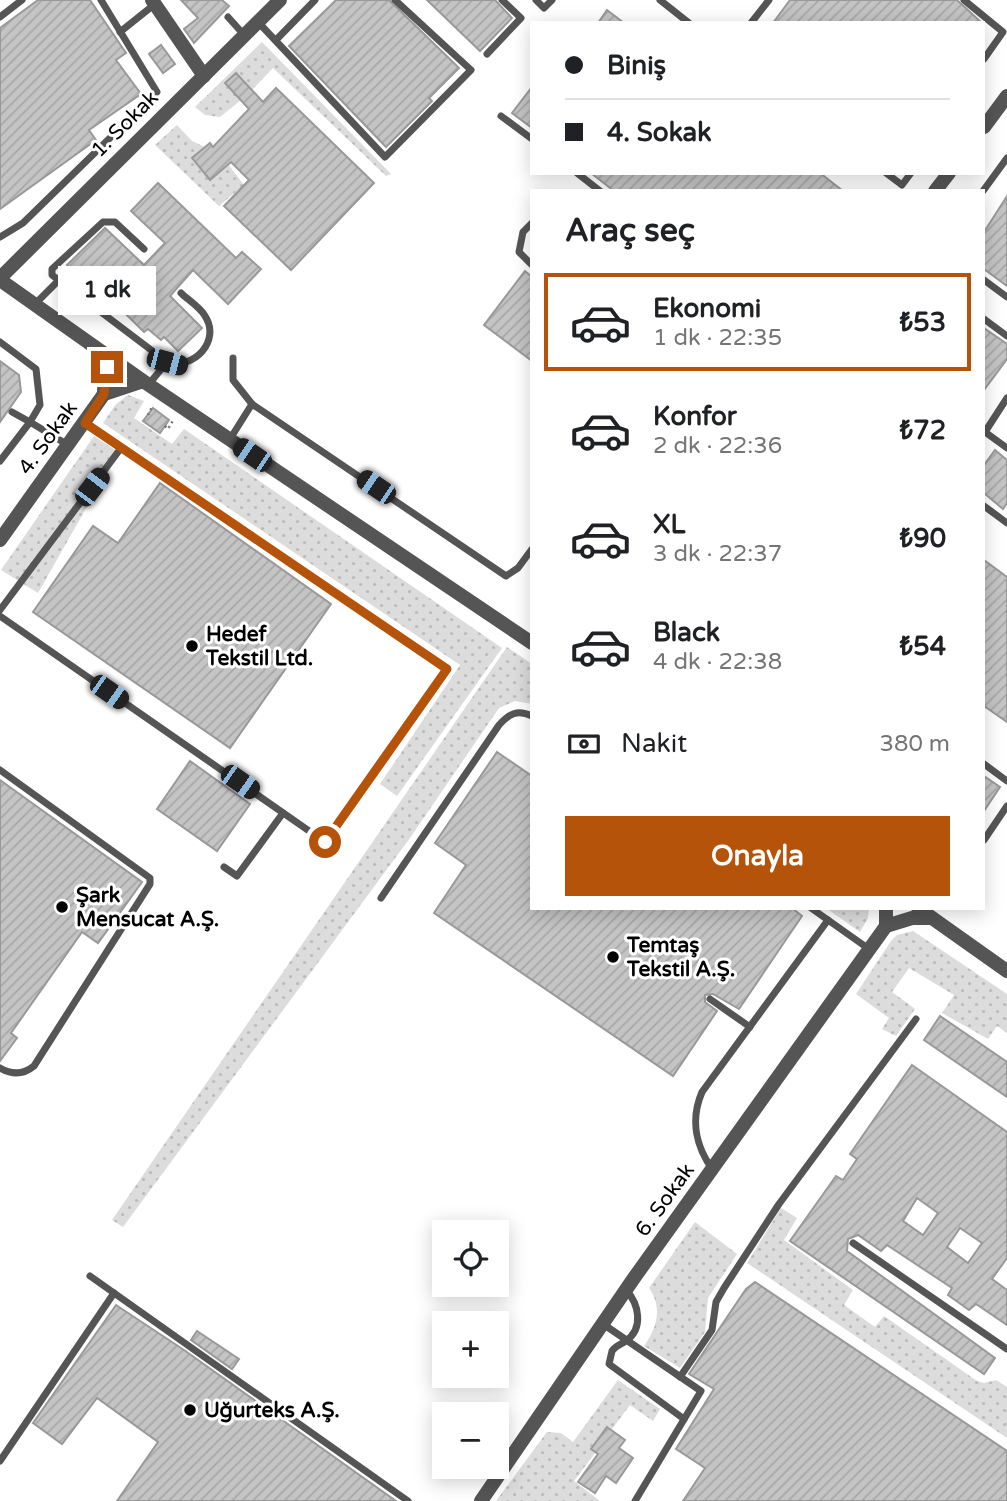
<!DOCTYPE html>
<html lang="tr">
<meta charset="utf-8">
<style>
:root{--surface:#fff;--page:#f2f2f2;--text:#202124;--muted:#757577;--line:#e0e0e0;--accent:#b45309}
body{margin:0;font-family:"Varela Round",sans-serif;background:var(--page);color:var(--text);height:100vh;display:flex;flex-direction:column;font-size:26px;white-space:nowrap}
*{box-sizing:border-box;margin:0}
p{font-size:23px;color:var(--muted)}
.icon{flex:none;width:38px;height:38px;fill:none;stroke:currentColor;stroke-width:2;stroke-linecap:round;stroke-linejoin:round}
.map{position:relative;flex:1;overflow:hidden}
.sheet{position:absolute;left:530px;top:189px;width:455px;height:721px;display:flex;flex-direction:column;background:var(--surface);border-radius:0px;box-shadow:0 4px 18px #0003}
.sheet>*{flex:none}
.guide{position:absolute;left:530px;top:21px;width:455px;height:154px;border-radius:0px;box-shadow:0 4px 18px #0003;display:grid;align-content:center;height:154px;padding:0 35px;background:var(--surface)}
.fabs{position:absolute;left:432px;top:1220px;display:grid;gap:14px}
.fabs a{display:grid;place-items:center;width:77px;height:77px;border-radius:0px;background:var(--surface);box-shadow:0 4px 18px #0003;font-size:35px}
.end{position:absolute;width:32px;height:32px;margin:-16px;border:9px solid #b45309;background:#fff;box-shadow:0 0 0 4px #fff}
.from{border-radius:50%}
.bubble{position:absolute;height:49px;border-radius:0px;background:var(--surface);box-shadow:0 4px 18px #0003;font-size:23px;font-weight:700;line-height:49px;text-align:center}
.car{position:absolute;width:21px;height:42px;margin:-21px -10px;border-radius:9px;box-shadow:0 0 5px 2px #0007;background:linear-gradient(#222 24%,#8ab4d8 0 40%,#222 0 76%,#8ab4d8 0 86%,#222 0)}
.guide b{display:flex;align-items:center;gap:24px;height:66px;font-size:26px}
.guide b+b{border-top:2px solid var(--line)}
.guide i{width:18px;height:18px;background:var(--text)}
ul{padding:0;list-style:none}
li{display:flex;align-items:center;gap:21px;height:98px;margin:0 14px 10px;padding:0 21px;border:4px solid transparent;border-radius:0px}
li div{flex:1}
li b{display:block;font-size:26px}
li em{font-style:normal;font-weight:700}
li.on{border-color:var(--accent)}
li>.icon{width:63px;height:63px;stroke-width:1.5}
h2{padding:0 35px;font-size:32px;line-height:84px}
.pay{display:flex;align-items:center;gap:18px;height:77px;padding:0 35px;font-size:26px}
.pay p{margin-inline-start:auto}
.primary-button{display:flex;gap:14px;margin-top:auto;padding:14px 35px}
.primary-button a{flex:1;height:80px;border-radius:0px;background:var(--accent);color:#fff;font-size:28px;font-weight:700;line-height:80px;text-align:center}
.map>svg:first-child{display:block}
.grass{fill:url(#grass-dots)}
.building{fill:url(#building-hatch);stroke:#999;stroke-width:2;fill-rule:evenodd}
.lines{fill:none;stroke-linecap:round;stroke-linejoin:round}
.path{stroke:#777;stroke-width:2.5;stroke-dasharray:2 3.5;stroke-linecap:butt}
.service{stroke:#555;stroke-width:7}
.minor{stroke:#555;stroke-width:14}
.tertiary{stroke:#555;stroke-width:14}
.route{stroke:#b45309;stroke-width:9}
.poi-dot{fill:#000;stroke:#fff;stroke-width:2.5}
.labels{text-anchor:middle;dominant-baseline:central;stroke-width:6;stroke-linejoin:round;paint-order:stroke}
.street-label{font-size:21px;fill:#000;stroke:#fff}
.poi-label{font-size:21px;font-weight:bold;fill:#000;stroke:#fff;text-anchor:start}
</style>
<div class="map">
<svg width="1007" height="1501" viewBox="0 0 1007 1501">
<defs>
<pattern id="grass-dots" width="8" height="8" patternUnits="userSpaceOnUse" patternTransform="scale(1.75)"><rect width="8" height="8" fill="#dcdcdc"/><path d="M2 2h.1M6 6h.1" fill="none" stroke="#bbb" stroke-width="1.8" stroke-linecap="round"/></pattern>
<pattern id="building-hatch" width="6" height="6" patternUnits="userSpaceOnUse" patternTransform="scale(1.75)"><rect width="6" height="6" fill="#c4c4c4"/><path d="M-1 1l2-2M0 6l6-6M5 7l2-2" fill="none" stroke="#a7a7a7"/></pattern>
</defs>
<rect width="100%" height="100%" fill="#fff"/>
<g class="grass">
<path d="M262,42L391,174L386,176L273,68L252,90L235,73L225,83L241,100L220,117L205,115L195,107Z"/>
<path d="M177,125L192,141L205,147L192,158L210,179L228,164L244,185L219,206L155,145Z"/>
<path d="M128,395L144,401L134,418L172,444L184,429L502,648L397,796L380,784L460,665L103,423L116,404Z"/>
<path d="M94,436L118,452L38,593L1,570Z"/>
<path d="M507,647L532,664V704L515,701L499,708L410,838L123,1227L112,1220Z"/>
<path d="M826,908H869L868,918L860,932Z"/>
<path d="M913,931L1007,994V1033L997,1026L988,1039L942,1013L954,995L909,968L892,992L915,1009L896,1036L882,1029L889,1018L856,994L891,941L897,935Z"/>
<path d="M781,1208L797,1218L784,1240L853,1290L844,1305L875,1327L884,1316L977,1381L984,1383L996,1380L1007,1387V1438L747,1263Z"/>
<path d="M695,1222L737,1254L708,1298L705,1332L680,1368L644,1346C657,1328 663,1308 649,1288Z"/>
<path d="M618,1380L660,1409L653,1421L630,1405L612,1429L607,1426L591,1449L595,1453L574,1481L600,1501H496L547,1432L561,1433L573,1442Z"/>
</g>
<g class="building">
<path d="M38,0H90L126,53L116,60L141,94L89,130L96,140L0,209V28Z"/>
<path d="M181,0H222L229,6L194,43L184,29L198,18Z"/>
<path d="M336,0H389L459,68L429,98L432,101L386,147L289,46Z"/>
<path d="M427,0H495L512,18L480,51Z"/>
<path d="M790,0H957L982,23H773Z"/>
<path d="M607,10L624,23H598Z"/>
<path d="M161,45L175,64L163,73L149,54Z"/>
<path d="M236,73L263,102L276,88L374,183L291,270L224,206L249,180L231,162L210,180L192,158L210,143L213,147L249,109L225,83Z"/>
<path d="M532,87V128L512,113Z"/>
<path d="M591,173H820L843,191H614Z"/>
<path d="M158,183L236,258L242,252L261,269L228,304L193,270L170,296L202,328L178,351L164,337L161,340L148,329L144,332L93,282L90,286L67,265L105,228L144,265L165,243L131,211Z"/>
<path d="M1007,196V286L984,269V232Z"/>
<path d="M525,271L532,277V361L484,325Z"/>
<path d="M984,328L1007,344V359L984,390Z"/>
<path d="M0,361L19,375L21,392L0,422Z"/>
<path d="M153,408L169,420L160,433L143,421Z"/>
<path d="M995,450L1007,460V503L1003,509L984,493V465Z"/>
<path d="M160,483L331,604L230,748L33,612L93,526L118,543Z"/>
<path d="M984,560L1007,577V722L984,706Z"/>
<path d="M497,752L532,776V908H792L802,916L739,1009L713,994L705,995V1002L717,1011L673,1076L434,913L466,865L435,843Z"/>
<path d="M190,761L250,804L217,851L157,809Z"/>
<path d="M984,776L1000,787L984,811Z"/>
<path d="M0,780L142,882L98,943L82,932L11,1033L17,1038L0,1061Z"/>
<path d="M940,1016L1007,1062V1097L924,1040Z"/>
<path d="M912,1065L1007,1132V1258L992,1279L1007,1290V1325L976,1304L969,1310L948,1295L952,1288L887,1245L881,1251L858,1235L848,1239L847,1251L995,1358L984,1374L790,1241L836,1176L843,1180L857,1159L850,1154ZM917,1198L938,1213L923,1235L903,1221ZM960,1228L982,1243L968,1263L947,1247Z"/>
<path d="M755,1282L1007,1451V1501H683L705,1468L676,1449L714,1389L689,1374L746,1289Z"/>
<path d="M116,1305L184,1350L396,1501H117L158,1442L97,1398L62,1444L33,1423Z"/>
<path d="M197,1331L239,1359L232,1369L191,1340Z"/>
<path d="M607,1427L625,1440L619,1448L633,1458L616,1483L606,1476L595,1493L578,1482L598,1454L591,1449Z"/>
</g>
<g class="lines">
<g class="path">
<path d="M148,415L153,405"/>
<path d="M165,426L168,429L174,419"/>
</g>
<g class="service">
<path d="M536,0L544,8L552,0"/>
<path d="M660,0L689,23"/>
<path d="M964,0L1003,32L984,59"/>
<path d="M0,17L22,0"/>
<path d="M228,17L245,36"/>
<path d="M258,22L385,157L471,70L395,0"/>
<path d="M751,23L769,0"/>
<path d="M120,32L155,4"/>
<path d="M276,40L315,0"/>
<path d="M487,54L521,18L502,0"/>
<path d="M501,116L532,139"/>
<path d="M577,173L600,191"/>
<path d="M886,173L902,185L911,173"/>
<path d="M983,191L1007,158"/>
<path d="M0,237L23,223L157,92L101,0"/>
<path d="M144,249L115,222H103L52,269V275L167,362C195,370 221,340 205,316C200,307 188,300 181,293"/>
<path d="M531,264L519,252L523,232L532,223"/>
<path d="M984,280L1007,297"/>
<path d="M35,304L58,281"/>
<path d="M984,319L1007,336"/>
<path d="M0,342L36,369L40,405L30,422L68,445"/>
<path d="M233,358V380L252,404L506,576L518,568L532,549"/>
<path d="M149,384L167,362"/>
<path d="M1007,398L985,432L1007,448"/>
<path d="M230,439L252,404"/>
<path d="M0,461L30,422L12,412"/>
<path d="M984,506L1007,523"/>
<path d="M0,610L121,448"/>
<path d="M0,616L325,842L447,669L85,423"/>
<path d="M984,764L1007,781"/>
<path d="M0,770L150,878V884L34,1066C23,1075 12,1075 0,1068"/>
<path d="M984,840L1007,806"/>
<path d="M224,867L237,876L283,813"/>
<path d="M381,898L499,725C509,714 517,709 532,716"/>
<path d="M811,908L869,949"/>
<path d="M710,999L750,1027"/>
<path d="M713,1170C696,1147 690,1120 702,1092L828,920"/>
<path d="M853,1243L1007,1349"/>
<path d="M90,1276L408,1501"/>
<path d="M626,1290C639,1304 644,1328 626,1341C620,1345 616,1345 612,1351L609,1364L684,1419"/>
<path d="M603,1324L701,1391L635,1501"/>
<path d="M680,1377L712,1330L716,1302L724,1288L779,1204L916,1019"/>
<path d="M0,1461L114,1293"/>
</g>
<g class="minor">
<path d="M152,0L204,76"/>
<path d="M984,127L1007,96"/>
<path d="M935,191L949,173"/>
<path d="M0,278L280,0"/>
<path d="M104,394L143,381"/>
<path d="M0,540L104,394L105,355"/>
<path d="M886,908V926L912,918H932"/>
<path d="M481,1501L634,1278L886,926"/>
</g>
<g class="tertiary">
<path d="M0,280L143,381L532,643"/>
<path d="M918,908L1007,971"/>
</g>
</g>
<g class="lines">
<path class="route" d="M107,367L104,394L85,423L447,669L325,842"/>
</g>
<g class="poi-dot">
<circle cx="192" cy="646" r="7"/>
<circle cx="62" cy="907" r="7"/>
<circle cx="613" cy="957" r="7"/>
<circle cx="190" cy="1410" r="7"/>
</g>
<g class="labels">
<g class="street-label">
<text transform="translate(125 124) rotate(-45)">1. Sokak</text>
<text transform="translate(48 438) rotate(-54)">4. Sokak</text>
<text transform="translate(665 1200) rotate(-54)">6. Sokak</text>
</g>
<g class="poi-label">
<text x="206" y="634">Hedef<tspan x="206" dy="24">Tekstil Ltd.</tspan></text>
<text x="76" y="895">Şark<tspan x="76" dy="24">Mensucat A.Ş.</tspan></text>
<text x="627" y="945">Temtaş<tspan x="627" dy="24">Tekstil A.Ş.</tspan></text>
<text x="204" y="1410">Uğurteks A.Ş.</text>
</g>
</g>
</svg>
<div class="fabs">
<a><svg class="icon" aria-label="locate" viewBox="0 0 24 24"><circle cx="12" cy="12" r="6"/><path d="M12 2v4M12 18v4M2 12h4M18 12h4"/></svg></a>
<a>+</a>
<a>−</a>
</div>
<i class="end from" style="left:325px;top:842px"></i>
<i class="end" style="left:107px;top:367px"></i>
<div class="bubble" style="left:58px;top:266px;width:98px">1 dk</div>
<i class="car" style="left:167px;top:362px;rotate:105deg"></i>
<i class="car" style="left:252px;top:455px;rotate:304deg"></i>
<i class="car" style="left:92px;top:487px;rotate:37deg"></i>
<i class="car" style="left:376px;top:487px;rotate:304deg"></i>
<i class="car" style="left:109px;top:692px;rotate:125deg"></i>
<i class="car" style="left:240px;top:782px;rotate:125deg"></i>
<div class="guide">
<b><i class="from"></i>Biniş</b>
<b><i></i>4. Sokak</b>
</div>
<section class="sheet">
<h2>Araç seç</h2>
<ul>
<li class="on"><svg class="icon" aria-label="car" viewBox="0 0 24 24"><path d="M5 17H2v-5l4-1 3-4h7l3 4 3 1v5h-3M9 17h6M6 11h13"/><circle cx="7" cy="17" r="2"/><circle cx="17" cy="17" r="2"/></svg><div><b>Ekonomi</b><p>1 dk · 22:35</p></div><em>₺53</em></li>
<li><svg class="icon" aria-label="car" viewBox="0 0 24 24"><path d="M5 17H2v-5l4-1 3-4h7l3 4 3 1v5h-3M9 17h6M6 11h13"/><circle cx="7" cy="17" r="2"/><circle cx="17" cy="17" r="2"/></svg><div><b>Konfor</b><p>2 dk · 22:36</p></div><em>₺72</em></li>
<li><svg class="icon" aria-label="car" viewBox="0 0 24 24"><path d="M5 17H2v-5l4-1 3-4h7l3 4 3 1v5h-3M9 17h6M6 11h13"/><circle cx="7" cy="17" r="2"/><circle cx="17" cy="17" r="2"/></svg><div><b>XL</b><p>3 dk · 22:37</p></div><em>₺90</em></li>
<li><svg class="icon" aria-label="car" viewBox="0 0 24 24"><path d="M5 17H2v-5l4-1 3-4h7l3 4 3 1v5h-3M9 17h6M6 11h13"/><circle cx="7" cy="17" r="2"/><circle cx="17" cy="17" r="2"/></svg><div><b>Black</b><p>4 dk · 22:38</p></div><em>₺54</em></li>
</ul>
<div class="pay"><svg class="icon" aria-label="cash" viewBox="0 0 24 24"><path d="M3 7h18v10H3z"/><circle cx="12" cy="12" r="2"/></svg>Nakit<p>380 m</p></div>
<div class="primary-button"><a>Onayla</a></div>
</section>
</div>
